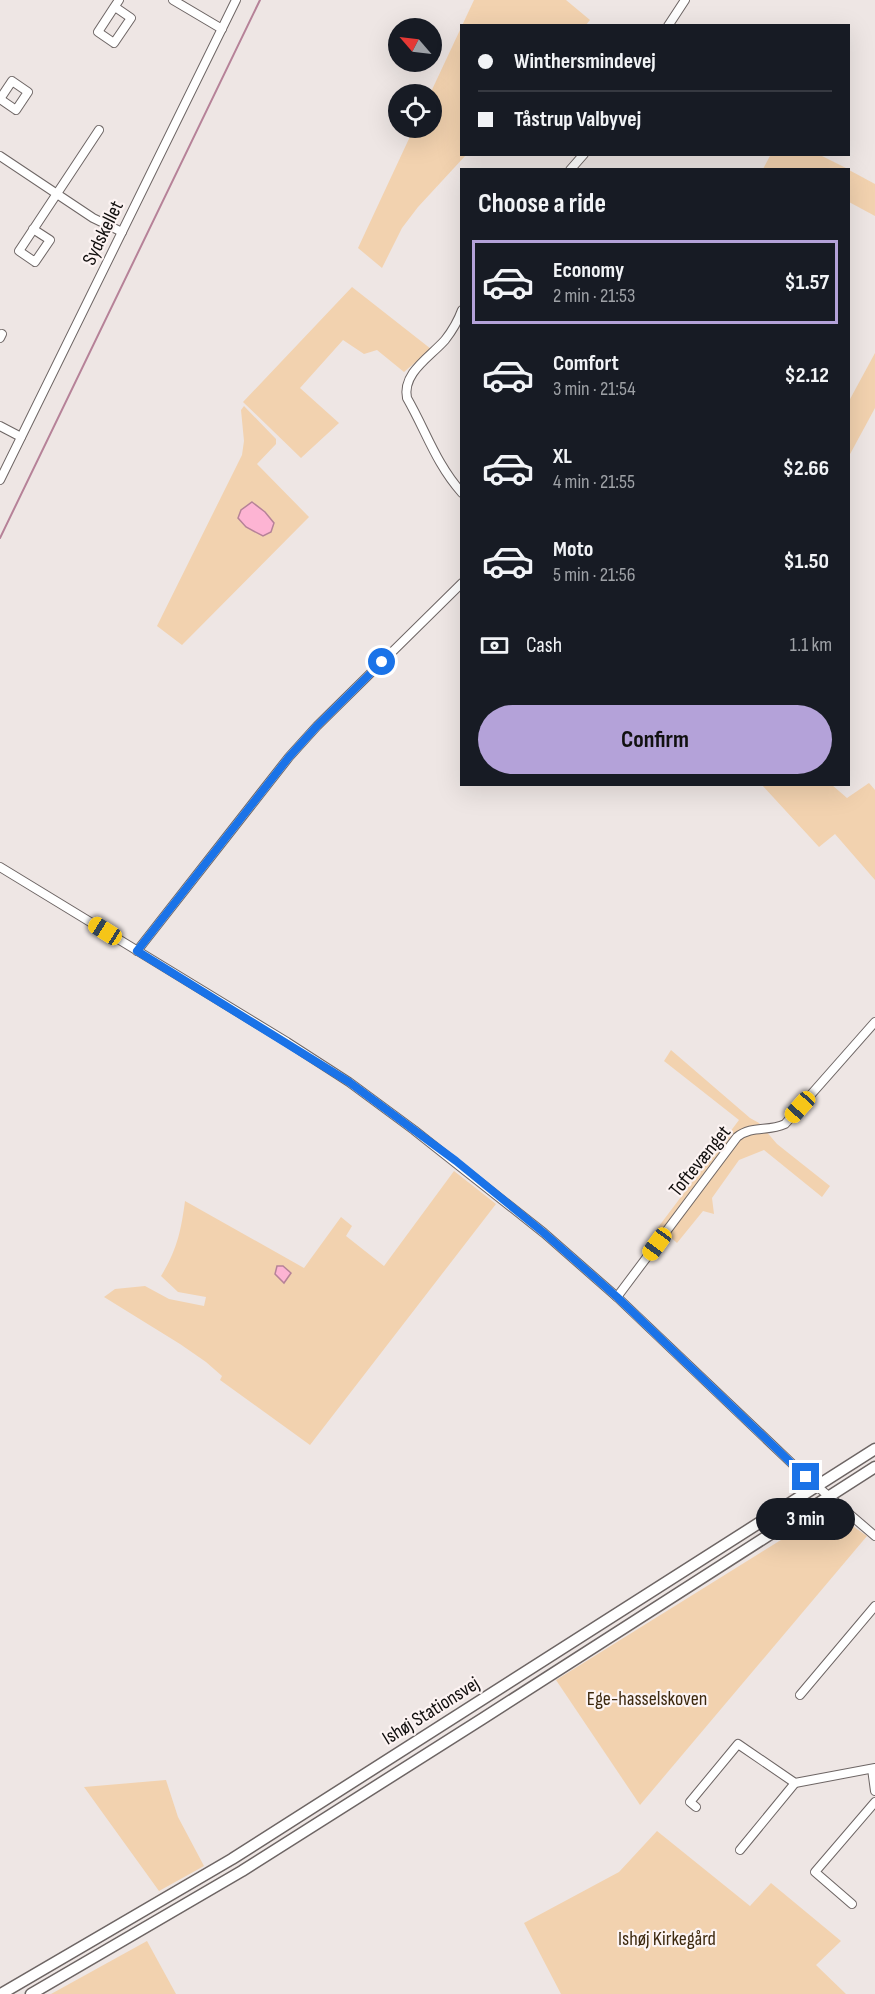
<!DOCTYPE html>
<meta charset="utf-8">
<style>
:root{--surface:#171b24;--page:#20242c;--text:#f1f3f6;--muted:#9ea1a6;--line:#363941;--accent:#b4a2d9}
body{margin:0;font-family:"Sofia Sans Condensed",sans-serif;background:var(--page);color:var(--text);height:100vh;display:flex;flex-direction:column;font-size:22px;white-space:nowrap}
*{box-sizing:border-box;margin:0}
p{font-size:20px;color:var(--muted)}
.icon{flex:none;width:33px;height:33px;fill:none;stroke:currentColor;stroke-width:2;stroke-linecap:round;stroke-linejoin:round}
.map{position:relative;flex:1;overflow:hidden}
.side{position:absolute;left:460px;top:168px;width:390px;height:618px;display:flex;flex-direction:column;background:var(--surface);border-radius:0px;box-shadow:0 6px 24px #0002}
.side>*{flex:none}
.banner{position:absolute;left:460px;top:24px;width:390px;height:132px;border-radius:0px;box-shadow:0 6px 24px #0002;display:grid;align-content:center;height:132px;padding:0 18px;background:var(--surface)}
.needle{width:39px;rotate:298deg}
.fabs{position:absolute;left:388px;top:18px;display:grid;gap:12px}
.fabs a{display:grid;place-items:center;width:54px;height:54px;border-radius:50%;background:var(--surface);box-shadow:0 6px 24px #0002;font-size:30px}
.end{position:absolute;width:27px;height:27px;margin:-14px;border:8px solid #1a73e8;background:#fff;box-shadow:0 0 0 3px #fff}
.from{border-radius:50%}
.bubble{position:absolute;height:42px;border-radius:21px;background:var(--surface);box-shadow:0 6px 24px #0002;font-size:20px;font-weight:700;line-height:42px;text-align:center}
.car{position:absolute;width:18px;height:36px;margin:-18px -9px;border-radius:8px;box-shadow:0 0 4px 2px #0007;background:linear-gradient(#f5c518 24%,#345 0 40%,#f5c518 0 76%,#345 0 86%,#f5c518 0)}
.banner b{display:flex;align-items:center;gap:21px;height:57px;font-size:22px}
.banner b+b{border-top:2px solid var(--line)}
.banner i{width:15px;height:15px;background:var(--text)}
ul{padding:0;list-style:none}
li{display:flex;align-items:center;gap:18px;height:84px;margin:0 12px 9px;padding:0 6px;border:3px solid transparent;border-radius:0px}
li div{flex:1}
li b{display:block;font-size:22px}
li em{font-style:normal;font-weight:700}
li.on{border-color:var(--accent)}
li>.icon{width:54px;height:54px;stroke-width:1.5}
h2{padding:0 18px;font-size:27px;line-height:72px}
.pay{display:flex;align-items:center;gap:15px;height:66px;padding:0 18px;font-size:22px}
.pay p{margin-inline-start:auto}
.primary-button{display:flex;gap:12px;margin-top:auto;padding:12px 18px}
.primary-button a{flex:1;height:69px;border-radius:36px;background:var(--accent);color:#111;font-size:24px;font-weight:700;line-height:69px;text-align:center}
.map>svg:first-child{display:block}
.green{fill:#f2d2af}
.water{fill:#fdb4d3;stroke:#b68298;stroke-width:1.5}
.lines{fill:none;stroke-linecap:round;stroke-linejoin:round}
.stream{stroke:#b68298;stroke-width:2}
.minor-casing{stroke:#6d6564;stroke-width:10}
.major-casing{stroke:#6d6564;stroke-width:13}
.minor{stroke:#fff;stroke-width:8}
.major{stroke:#fff;stroke-width:10}
.route{stroke:#1a73e8;stroke-width:8}
.labels{text-anchor:middle;dominant-baseline:central;stroke-width:4.5;stroke-linejoin:round;paint-order:stroke}
.street-label{font-size:20px;fill:#100e0d;stroke:#fcf3f2}
.park-label{font-size:20px;fill:#3d290f;stroke:#fcf3f2}
</style>
<div class="map">
<svg width="875" height="1994" viewBox="0 0 875 1994">
<rect width="100%" height="100%" fill="#eee6e4"/>
<g class="green">
<path d="M474,0H566L590,20L585,26H462V154L466,155L418,207L402,228L382,268L358,248L414,128H432V94H430Z"/>
<path d="M771,154L820,155L848,169H763Z"/>
<path d="M849,170L875,184V216L849,202Z"/>
<path d="M352,287L431,349L404,372L377,350L364,354L343,340L300,388L339,423L301,458L243,402Z"/>
<path d="M875,353V408L849,456V401Z"/>
<path d="M244,406L276,439V444L257,464L309,517L182,645L157,626L242,455L244,441L241,410Z"/>
<path d="M869,783L875,790V880L835,834L819,847L762,785H832L847,798Z"/>
<path d="M671,1050L750,1118L759,1123L777,1144L830,1186L822,1197L764,1150L739,1160L712,1198L714,1214L703,1211L677,1243L668,1235L650,1238L739,1120L664,1061Z"/>
<path d="M454,1171L496,1204L310,1445L220,1380L222,1376L206,1362L180,1344L104,1297L115,1289L145,1286L169,1299L204,1306L206,1297L178,1292L161,1276C177,1250 181,1231 185,1201L304,1268L341,1217L352,1226L346,1236L384,1266Z"/>
<path d="M827,1514L841,1518L867,1536L640,1805L556,1680L805,1525Z"/>
<path d="M166,1780L178,1817L204,1866L159,1891L84,1787Z"/>
<path d="M657,1831L750,1906L771,1883L841,1941L816,1965L846,1994H561L524,1923L619,1872Z"/>
<path d="M147,1941L176,1994H51Z"/>
</g>
<g class="water">
<path d="M252,502L265,512L274,523L271,532L263,536L246,527L238,518L241,510Z"/>
<path d="M277,1266H283L291,1273L284,1283L275,1274Z"/>
</g>
<g class="lines">
<path class="stream" d="M0,538L260,0"/>
<g class="minor-casing">
<g id="minor">
<path d="M173,0L222,29"/>
<path d="M115,7L131,18L114,43L98,32L113,9L119,0"/>
<path d="M668,26L685,0"/>
<path d="M0,99L12,81L28,92L16,110L0,99"/>
<path d="M0,156L93,218L122,232"/>
<path d="M570,170L584,154"/>
<path d="M33,229L50,240L35,262L19,251L99,130"/>
<path d="M462,310C458,321 452,331 445,340C430,357 402,373 407,398C426,431 436,464 462,493"/>
<path d="M0,338L2,334"/>
<path d="M0,426L21,437"/>
<path d="M0,480L236,0"/>
<path d="M0,867L287,1042L349,1082L414,1130L544,1233L617,1297L804,1475L875,1536"/>
<path d="M137,951L289,757L317,726L462,583"/>
<path d="M617,1297L737,1137C752,1125 768,1132 785,1124L875,1022"/>
<path d="M800,1695L875,1606"/>
<path d="M872,1769L875,1791"/>
<path d="M696,1807L690,1802L738,1744L795,1783L875,1768"/>
<path d="M740,1850L795,1783"/>
<path d="M852,1904L815,1872L875,1802"/>
</g>
</g>
<g class="major-casing">
<g id="major">
<path d="M1,1994L232,1859L875,1449"/>
<path d="M31,1994L242,1871L482,1719L875,1467"/>
</g>
</g>
<use href="#minor" class="minor"/>
<use href="#major" class="major"/>
</g>
<g class="lines">
<path class="route" d="M382,662L317,726L289,757L137,951L349,1082L456,1161L544,1233L617,1297L806,1477"/>
</g>
<g class="labels">
<g class="street-label">
<text transform="translate(103 233) rotate(-64)">Sydskellet</text>
<text transform="translate(700 1161) rotate(-51)">Toftevænget</text>
<text transform="translate(431 1711) rotate(-32)">Ishøj Stationsvej</text>
</g>
<g class="park-label">
<text x="647" y="1699">Ege-hasselskoven</text>
<text x="667" y="1939">Ishøj Kirkegård</text>
</g>
</g>
</svg>
<div class="fabs">
<a><svg class="needle" viewBox="-14 -14 28 28"><path d="M0-13l5 13h-10z" fill="#e53935"/><path d="M0 13l5-13h-10z" fill="#9ea1a6"/></svg></a>
<a><svg class="icon" aria-label="locate" viewBox="0 0 24 24"><circle cx="12" cy="12" r="6"/><path d="M12 2v4M12 18v4M2 12h4M18 12h4"/></svg></a>
</div>
<i class="end from" style="left:382px;top:662px"></i>
<i class="end" style="left:806px;top:1477px"></i>
<div class="bubble" style="left:756px;top:1498px;width:99px">3 min</div>
<i class="car" style="left:105px;top:931px;rotate:302deg"></i>
<i class="car" style="left:800px;top:1107px;rotate:222deg"></i>
<i class="car" style="left:657px;top:1244px;rotate:216deg"></i>
<div class="banner">
<b><i class="from"></i>Winthersmindevej</b>
<b><i></i>Tåstrup Valbyvej</b>
</div>
<section class="side">
<h2>Choose a ride</h2>
<ul>
<li class="on"><svg class="icon" aria-label="car" viewBox="0 0 24 24"><path d="M5 17H2v-5l4-1 3-4h7l3 4 3 1v5h-3M9 17h6M6 11h13"/><circle cx="7" cy="17" r="2"/><circle cx="17" cy="17" r="2"/></svg><div><b>Economy</b><p>2 min · 21:53</p></div><em>$1.57</em></li>
<li><svg class="icon" aria-label="car" viewBox="0 0 24 24"><path d="M5 17H2v-5l4-1 3-4h7l3 4 3 1v5h-3M9 17h6M6 11h13"/><circle cx="7" cy="17" r="2"/><circle cx="17" cy="17" r="2"/></svg><div><b>Comfort</b><p>3 min · 21:54</p></div><em>$2.12</em></li>
<li><svg class="icon" aria-label="car" viewBox="0 0 24 24"><path d="M5 17H2v-5l4-1 3-4h7l3 4 3 1v5h-3M9 17h6M6 11h13"/><circle cx="7" cy="17" r="2"/><circle cx="17" cy="17" r="2"/></svg><div><b>XL</b><p>4 min · 21:55</p></div><em>$2.66</em></li>
<li><svg class="icon" aria-label="car" viewBox="0 0 24 24"><path d="M5 17H2v-5l4-1 3-4h7l3 4 3 1v5h-3M9 17h6M6 11h13"/><circle cx="7" cy="17" r="2"/><circle cx="17" cy="17" r="2"/></svg><div><b>Moto</b><p>5 min · 21:56</p></div><em>$1.50</em></li>
</ul>
<div class="pay"><svg class="icon" aria-label="cash" viewBox="0 0 24 24"><path d="M3 7h18v10H3z"/><circle cx="12" cy="12" r="2"/></svg>Cash<p>1.1 km</p></div>
<div class="primary-button"><a>Confirm</a></div>
</section>
</div>
